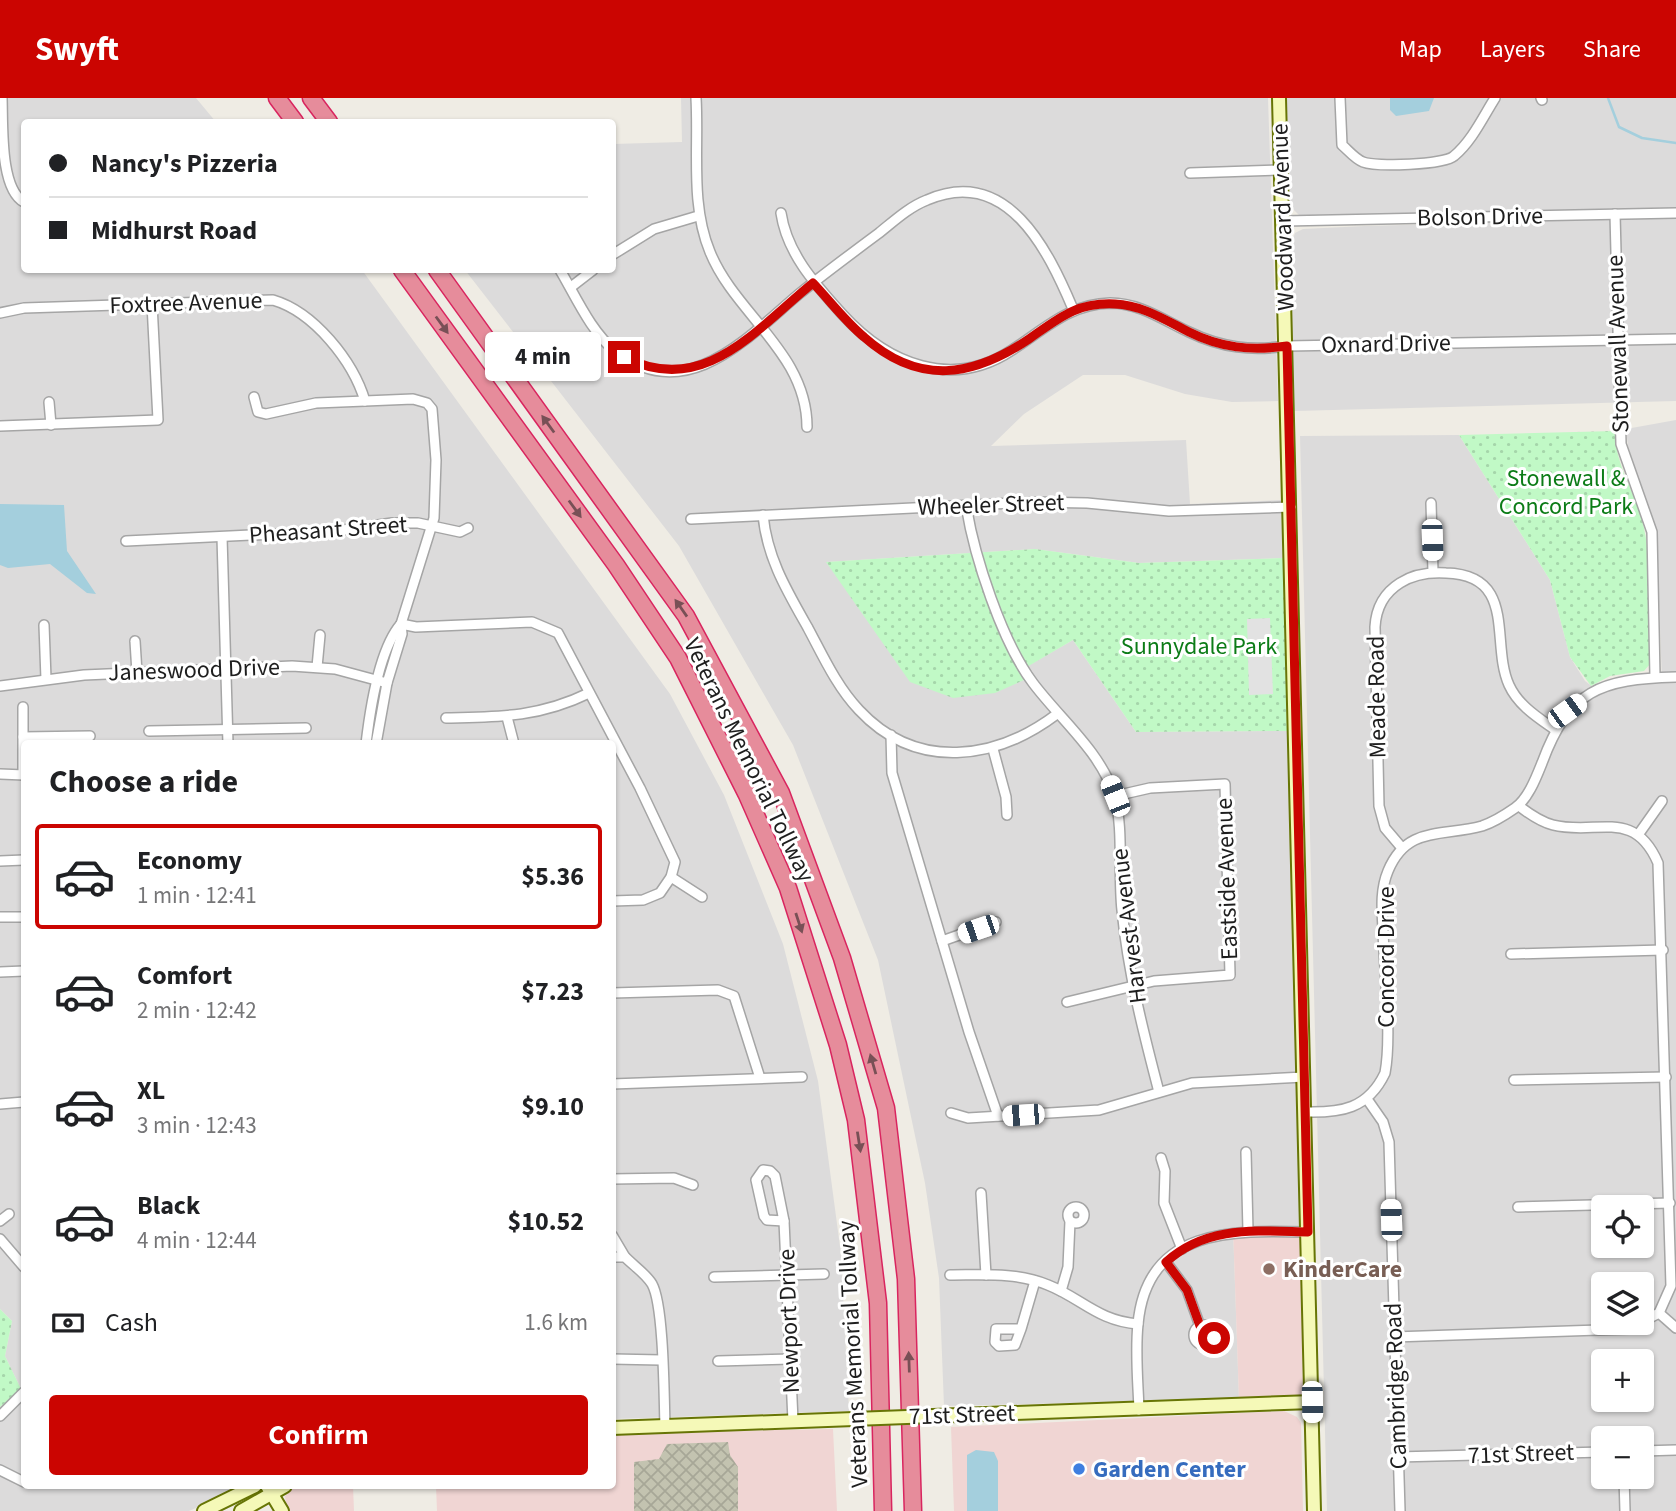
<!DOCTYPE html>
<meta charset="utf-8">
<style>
:root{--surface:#fff;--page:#f2f2f2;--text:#202124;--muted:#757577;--line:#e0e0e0;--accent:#cb0501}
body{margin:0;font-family:"Source Sans 3",sans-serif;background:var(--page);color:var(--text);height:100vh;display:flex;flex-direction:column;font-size:26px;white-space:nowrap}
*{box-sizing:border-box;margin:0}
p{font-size:23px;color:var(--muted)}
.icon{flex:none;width:38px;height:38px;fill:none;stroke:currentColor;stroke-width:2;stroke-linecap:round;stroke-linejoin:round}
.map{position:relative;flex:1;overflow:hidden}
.details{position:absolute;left:21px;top:642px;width:595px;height:749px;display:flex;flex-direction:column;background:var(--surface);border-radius:7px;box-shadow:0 2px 5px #0004}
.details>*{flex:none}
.banner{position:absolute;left:21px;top:21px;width:595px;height:154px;border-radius:7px;box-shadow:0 2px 5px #0004;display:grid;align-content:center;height:154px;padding:0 28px;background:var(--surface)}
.controls{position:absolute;left:1591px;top:1097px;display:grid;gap:14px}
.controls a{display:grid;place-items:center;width:63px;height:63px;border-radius:7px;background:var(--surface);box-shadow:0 2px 5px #0004;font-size:35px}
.end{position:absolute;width:32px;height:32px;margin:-16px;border:9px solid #cb0501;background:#fff;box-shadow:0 0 0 4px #fff}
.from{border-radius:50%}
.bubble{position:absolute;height:49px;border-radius:7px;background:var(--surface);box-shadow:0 2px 5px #0004;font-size:23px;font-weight:700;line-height:49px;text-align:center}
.car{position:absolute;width:21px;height:42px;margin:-21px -10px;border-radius:9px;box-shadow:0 0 5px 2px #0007;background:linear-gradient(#fff 24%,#345 0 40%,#fff 0 76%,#345 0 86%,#fff 0)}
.banner b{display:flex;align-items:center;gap:24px;height:66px;font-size:26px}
.banner b+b{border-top:2px solid var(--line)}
.banner i{width:18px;height:18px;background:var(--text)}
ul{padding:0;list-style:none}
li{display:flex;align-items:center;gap:21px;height:105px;margin:0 14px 10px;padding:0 14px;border:4px solid transparent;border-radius:7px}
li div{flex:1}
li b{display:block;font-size:26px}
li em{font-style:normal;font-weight:700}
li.selected{border-color:var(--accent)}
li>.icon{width:63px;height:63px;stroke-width:1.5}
h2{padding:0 28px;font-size:32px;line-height:84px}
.pay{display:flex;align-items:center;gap:18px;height:77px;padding:0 28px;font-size:26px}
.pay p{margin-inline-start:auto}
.cta{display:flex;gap:14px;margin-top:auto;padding:14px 28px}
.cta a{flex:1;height:80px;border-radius:7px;background:var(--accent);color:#fff;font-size:28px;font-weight:700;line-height:80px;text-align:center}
header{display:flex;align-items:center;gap:42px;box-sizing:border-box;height:98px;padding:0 35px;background:var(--accent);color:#fff}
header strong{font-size:33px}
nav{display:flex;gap:38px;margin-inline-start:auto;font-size:24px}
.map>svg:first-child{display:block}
.residential{fill:#dcdbdb;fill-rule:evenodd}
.commercial{fill:#f0d5d3}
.construction{fill:url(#construction-cross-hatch)}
.park{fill:url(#park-dots)}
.parking{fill:#e2e2e2}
.water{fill:#a4cfdd}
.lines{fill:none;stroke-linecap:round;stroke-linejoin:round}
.stream{stroke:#a4cfdd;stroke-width:2.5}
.street-casing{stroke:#a5a5a5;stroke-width:12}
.secondary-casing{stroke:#677505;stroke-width:16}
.highway-casing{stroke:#d9255f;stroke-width:19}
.street{stroke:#fff;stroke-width:9}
.secondary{stroke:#f5f9b8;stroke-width:12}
.highway{stroke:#e68c9b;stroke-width:16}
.secondary-bridge-casing{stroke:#677505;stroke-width:16;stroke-linecap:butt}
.secondary-bridge{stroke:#f5f9b8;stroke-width:12}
.oneway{fill:#785056}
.route{stroke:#cb0501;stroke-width:9}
.education-dot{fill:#8d6e63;stroke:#fff;stroke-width:2.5}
.shop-dot{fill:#3f7fe0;stroke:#fff;stroke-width:2.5}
.labels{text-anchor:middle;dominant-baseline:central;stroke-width:6;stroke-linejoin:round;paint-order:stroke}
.street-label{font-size:24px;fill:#1e1e1e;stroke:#fff}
.park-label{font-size:24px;fill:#0c7c17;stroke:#fff}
.education-label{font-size:24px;font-weight:bold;fill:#785e54;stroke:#fff;text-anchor:start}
.shop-label{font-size:24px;font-weight:bold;fill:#366cbe;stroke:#fff;text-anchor:start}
</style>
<header>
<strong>Swyft</strong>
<nav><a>Map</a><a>Layers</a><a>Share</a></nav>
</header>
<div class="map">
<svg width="1676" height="1413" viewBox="0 0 1676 1413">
<defs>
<pattern id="construction-cross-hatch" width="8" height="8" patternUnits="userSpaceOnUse" patternTransform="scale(1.75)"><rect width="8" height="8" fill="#c3c3b0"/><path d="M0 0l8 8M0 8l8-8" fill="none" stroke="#a7a797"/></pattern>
<pattern id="park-dots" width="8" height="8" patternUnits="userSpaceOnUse" patternTransform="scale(1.75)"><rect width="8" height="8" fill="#c1f9c6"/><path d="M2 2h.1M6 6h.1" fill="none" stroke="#a5d5aa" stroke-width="1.8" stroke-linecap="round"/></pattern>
</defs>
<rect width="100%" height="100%" fill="#efece4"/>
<g class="residential">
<path d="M0,0H196L216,24H24V172H362L670,596L724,697L783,846L818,983L841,1156L849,1313L613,1321L612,646H24V1388H245L189,1413H0V1309L21,1291L5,1258L12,1223L0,1211Z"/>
<path d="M681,0H1268L1278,303L1232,304L1185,296L1125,277H1083L1024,316L991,348L1186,342L1190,406L1281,402L1283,460L1139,465L1035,451L827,464L1024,583L1019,573L1073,542L1136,634L1287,633L1301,1129H1233L1239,1301L944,1308L939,1180L925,1085L878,862L793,647L679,448L465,172H612L613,46L682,44Z"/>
<path d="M1287,0H1676V303L1294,313L1289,151L1295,135L1303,131L1365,128L1512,124V114L1300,118L1291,109L1289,101Z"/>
<path d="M1676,322V1413H1327L1300,338L1459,337L1550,482L1570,559L1585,583L1601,595L1619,588L1662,582L1657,450L1650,416L1628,348L1626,331ZM1603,1110H1642V1148H1603ZM1603,1186H1642V1225H1603ZM1603,1264H1642V1302H1603ZM1603,1340H1642V1379H1603Z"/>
</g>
<g class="commercial">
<path d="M1233,1129H1301L1303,1298L1239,1301Z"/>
<path d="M1284,1313L1297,1319L1301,1325L1303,1413H954L951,1329Z"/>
<path d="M833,1331L837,1413H437L436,1388H612L613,1335Z"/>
<path d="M293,1388H353L354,1413H287L285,1398Z"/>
</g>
<path class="construction" d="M728,1344L730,1357L738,1369V1413H634V1364L659,1361L667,1346Z"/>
<g class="park">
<path d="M1615,333C1615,369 1637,396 1644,430C1653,473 1649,522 1650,566L1644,573L1610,578L1591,588L1570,559L1550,482L1459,337Z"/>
<path d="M1035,451L1139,465L1283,460L1287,633L1136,634L1073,542L1020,573L1024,582L995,595L953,600L910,584L826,464Z"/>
<path d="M0,1211L12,1223L5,1258L21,1291L0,1309Z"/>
</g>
<path class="parking" d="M1270,520L1273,596L1249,597L1247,521Z"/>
<g class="water">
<path d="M1390,0H1434L1429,13L1396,18L1390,12Z"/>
<path d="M0,406L64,407L67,453L96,496L87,495L50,466L8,470L0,467Z"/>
<path d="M976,1352L994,1354L998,1363V1413H967V1357Z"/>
</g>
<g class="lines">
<path class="stream" d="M1608,0L1619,29L1642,40L1676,45"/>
<g class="street-casing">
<g id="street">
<path d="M2,0C3,29 0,91 24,104"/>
<path d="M696,0C699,51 690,106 710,154C735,216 807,255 807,329"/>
<path d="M1340,0L1342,47C1348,52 1355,61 1363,64C1376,69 1444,67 1454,58C1472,43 1483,19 1495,0"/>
<path d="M1541,0L1542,2"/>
<path d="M1190,75L1281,72"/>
<path d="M781,115C787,156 816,187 843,217C888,266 952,292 1012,252C1045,231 1069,206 1110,205C1140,205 1163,222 1189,234C1222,250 1252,253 1287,248L1676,241"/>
<path d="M1615,116L1621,346L1652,434L1655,579"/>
<path d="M1284,123L1676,115"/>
<path d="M612,157L654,131L698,118"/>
<path d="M560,172C576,199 591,234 616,254C687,308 748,239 799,196C825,175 852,155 879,135C894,123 909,109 927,102C1007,67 1048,152 1073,211"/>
<path d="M571,189L593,172"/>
<path d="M0,215L24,210L273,202C314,214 353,263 365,303"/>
<path d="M254,299L258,314L266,316L316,305L365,303L413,301L427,305L432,311L436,362L434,420L401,526L402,536L387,585L376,646"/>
<path d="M49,304L51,327"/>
<path d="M0,328L158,322L152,206"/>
<path d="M1431,405L1433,474"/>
<path d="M966,407C974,458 1002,544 1033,585C1060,621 1099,652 1114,696C1124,728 1118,777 1122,812C1128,874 1143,933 1159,994"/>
<path d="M763,417C767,460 787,493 808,530C823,558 837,589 859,612C917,674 996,662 1057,616"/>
<path d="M691,421L1034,404L1087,405L1169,413L1291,409"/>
<path d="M222,439L228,646"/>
<path d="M126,443L336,433L392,425H418L460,434L468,430"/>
<path d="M401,526L416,529L532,524L558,535L640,690L675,764L671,779L660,795L643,802L612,803"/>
<path d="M44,527L46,581"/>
<path d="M135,543L137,575"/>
<path d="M317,569L320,537"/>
<path d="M0,588L84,577L292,568L335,571L387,585"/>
<path d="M507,619L514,646"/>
<path d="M446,620C500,619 540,619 589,595"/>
<path d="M149,633L306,630"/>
<path d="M891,637L892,675L969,934L998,1018"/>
<path d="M23,639L90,638"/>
<path d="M366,646C370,612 379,551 401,526"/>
<path d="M993,651L1006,699L1007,717"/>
<path d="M0,676L24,677"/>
<path d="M23,677V609"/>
<path d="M1638,737L1662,703"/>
<path d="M1402,750L1385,730L1379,708L1375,529C1376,511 1384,495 1400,485C1414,476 1430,474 1446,475C1518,477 1490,545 1509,587C1518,607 1537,619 1554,631"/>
<path d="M0,763L24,762"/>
<path d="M671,779L702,799"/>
<path d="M0,819H24"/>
<path d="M942,843L996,824"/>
<path d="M1511,856L1663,852"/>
<path d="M0,874L24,873"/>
<path d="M612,895L718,892L734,898L760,980"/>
<path d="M1067,904L1154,883L1230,877L1225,686L1150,690L1115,698"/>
<path d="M1514,982L1666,979"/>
<path d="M612,986L802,979"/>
<path d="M1367,1001L1383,1024L1389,1044L1400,1413"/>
<path d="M0,1006L24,1004"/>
<path d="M1305,1014C1341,1015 1368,1011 1385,975C1392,938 1384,871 1383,831C1382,812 1380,792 1388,773C1407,727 1443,739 1482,728C1494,724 1505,717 1515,710C1528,701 1536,680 1542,665C1569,592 1600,581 1676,579"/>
<path d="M951,1015L968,1020L1099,1012L1192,985L1304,979"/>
<path d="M1246,1054L1248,1133"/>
<path d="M1161,1060L1165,1073L1164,1105L1182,1151"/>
<path d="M763,1072L770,1073L775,1078L784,1123L767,1122L764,1118L756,1082Z"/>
<path d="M612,1081L674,1080L693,1087"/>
<path d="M981,1095L986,1177"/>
<circle cx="1076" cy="1117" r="8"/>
<path d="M1518,1109L1670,1105"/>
<path d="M0,1123L9,1116"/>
<path d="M784,1123L793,1323"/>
<path d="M612,1137L625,1159"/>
<path d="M0,1141L24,1169"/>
<path d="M612,1159H625C634,1168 646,1176 652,1186C664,1207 664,1300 665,1329"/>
<path d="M1166,1164L1187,1192L1200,1228"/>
<path d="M950,1177C983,1177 1017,1174 1048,1187C1081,1200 1098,1223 1138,1226"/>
<path d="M714,1179L824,1176"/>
<path d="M1061,1193L1068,1169L1070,1123"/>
<path d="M1659,1215L1676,1230"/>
<circle cx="1204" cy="1237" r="10"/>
<path d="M1021,1231L1015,1247L999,1248L995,1244L996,1231H1021L1035,1183"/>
<path d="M1394,1239L1629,1231L1659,1215L1671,1188L1658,765C1634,709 1596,738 1553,727C1541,724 1528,715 1519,708"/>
<path d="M612,1261L661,1262"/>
<path d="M718,1263L791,1261"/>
<path d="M1139,1312C1138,1284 1135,1254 1138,1226C1147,1129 1234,1132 1308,1134"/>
<path d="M0,1318L24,1294"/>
<path d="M1642,1353L1676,1352"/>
<path d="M1397,1359L1603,1354"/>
<path d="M0,1372L24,1384"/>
<path d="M1624,1379L1625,1413"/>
</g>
</g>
<g class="secondary-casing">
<g id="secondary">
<path d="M1279,0L1314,1413"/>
<path d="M933,1318L1312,1304"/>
<path d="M612,1330L854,1321"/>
<path d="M267,1388L282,1413"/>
<path d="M204,1413L255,1388"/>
<path d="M241,1413L285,1388"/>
</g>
</g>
<g class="highway-casing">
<g id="highway">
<path d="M277,0L295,24"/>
<path d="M311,0L329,24"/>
<path d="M402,172L616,467L678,560L747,697L788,790L838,947L856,1022L878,1205L883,1413"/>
<path d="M437,172L686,518L781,695L842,860L886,1010L906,1181L913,1413"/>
</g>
</g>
<use href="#street" class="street"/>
<use href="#secondary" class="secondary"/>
<use href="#highway" class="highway"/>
<g class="secondary-bridge-casing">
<path id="secondary-bridge" d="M854,1321L933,1318"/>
</g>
<use href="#secondary-bridge" class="secondary-bridge"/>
</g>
<defs><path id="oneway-solid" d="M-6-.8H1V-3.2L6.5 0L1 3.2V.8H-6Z" transform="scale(1.75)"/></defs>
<g class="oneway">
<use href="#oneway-solid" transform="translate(442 227) rotate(54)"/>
<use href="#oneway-solid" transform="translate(548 326) rotate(-126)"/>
<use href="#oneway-solid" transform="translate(575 411) rotate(54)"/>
<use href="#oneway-solid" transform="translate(681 510) rotate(-125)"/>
<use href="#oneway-solid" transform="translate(799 825) rotate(72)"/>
<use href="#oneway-solid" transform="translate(873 966) rotate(-106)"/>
<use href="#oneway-solid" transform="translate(859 1044) rotate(81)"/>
<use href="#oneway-solid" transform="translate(909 1264) rotate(-92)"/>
</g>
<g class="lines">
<path class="route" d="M624,259C704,300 756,231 813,185C830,203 845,223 864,239C919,288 973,279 1029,241C1059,220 1077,204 1115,206C1142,207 1165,222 1189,234C1221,250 1251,253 1287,248L1308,1134C1257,1133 1207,1127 1166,1164L1187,1192L1200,1228L1212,1231L1214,1240"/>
</g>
<circle class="education-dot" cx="1269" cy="1171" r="7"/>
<circle class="shop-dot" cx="1079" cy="1371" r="7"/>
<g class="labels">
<g class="street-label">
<text transform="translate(1283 119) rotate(-92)">Woodward Avenue</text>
<text transform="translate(1480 119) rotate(-1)">Bolson Drive</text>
<text transform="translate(186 205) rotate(-2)">Foxtree Avenue</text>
<text transform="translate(1386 246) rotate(-1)">Oxnard Drive</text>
<text transform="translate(1618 246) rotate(-92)">Stonewall Avenue</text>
<text transform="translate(991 407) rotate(-2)">Wheeler Street</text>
<text transform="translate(328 432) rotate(-4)">Pheasant Street</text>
<text transform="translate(194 572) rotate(-2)">Janeswood Drive</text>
<text transform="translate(1377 599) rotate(-91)">Meade Road</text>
<text transform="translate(749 662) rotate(64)">Veterans Memorial Tollway</text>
<text transform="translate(1227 781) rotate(-92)">Eastside Avenue</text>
<text transform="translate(1129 828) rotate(-97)">Harvest Avenue</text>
<text transform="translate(1386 859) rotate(-90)">Concord Drive</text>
<text transform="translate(789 1223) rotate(-92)">Newport Drive</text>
<text transform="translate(853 1256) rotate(-93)">Veterans Memorial Tollway</text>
<text transform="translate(1396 1288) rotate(-92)">Cambridge Road</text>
<text transform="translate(962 1317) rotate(-2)">71st Street</text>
<text transform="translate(1521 1356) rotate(-2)">71st Street</text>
</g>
<g class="park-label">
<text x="1566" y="380">Stonewall &amp;<tspan x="1566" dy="28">Concord Park</tspan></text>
<text x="1199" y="548">Sunnydale Park</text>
</g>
<g class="education-label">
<text x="1283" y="1171">KinderCare</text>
</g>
<g class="shop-label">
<text x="1093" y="1371">Garden Center</text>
</g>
</g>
</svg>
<div class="controls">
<a><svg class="icon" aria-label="locate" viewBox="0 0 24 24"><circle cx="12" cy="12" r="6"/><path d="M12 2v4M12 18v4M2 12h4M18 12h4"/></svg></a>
<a><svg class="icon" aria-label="layers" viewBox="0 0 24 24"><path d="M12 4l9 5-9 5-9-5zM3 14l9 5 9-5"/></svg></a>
<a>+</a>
<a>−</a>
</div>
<i class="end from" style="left:1214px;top:1240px"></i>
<i class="end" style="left:624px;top:259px"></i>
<div class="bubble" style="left:485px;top:234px;width:116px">4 min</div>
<i class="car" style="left:1432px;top:442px;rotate:178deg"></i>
<i class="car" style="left:1567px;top:613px;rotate:54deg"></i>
<i class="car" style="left:1115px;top:698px;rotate:338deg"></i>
<i class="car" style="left:978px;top:831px;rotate:251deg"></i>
<i class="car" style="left:1023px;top:1017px;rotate:266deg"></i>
<i class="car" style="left:1391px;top:1122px;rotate:358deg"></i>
<i class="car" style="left:1312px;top:1304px;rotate:179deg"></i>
<div class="banner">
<b><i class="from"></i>Nancy's Pizzeria</b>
<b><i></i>Midhurst Road</b>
</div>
<section class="details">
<h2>Choose a ride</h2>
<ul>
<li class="selected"><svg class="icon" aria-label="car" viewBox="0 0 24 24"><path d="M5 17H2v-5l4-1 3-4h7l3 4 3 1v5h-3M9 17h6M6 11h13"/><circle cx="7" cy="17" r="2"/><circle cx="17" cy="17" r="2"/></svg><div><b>Economy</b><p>1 min · 12:41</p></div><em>$5.36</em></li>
<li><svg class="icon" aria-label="car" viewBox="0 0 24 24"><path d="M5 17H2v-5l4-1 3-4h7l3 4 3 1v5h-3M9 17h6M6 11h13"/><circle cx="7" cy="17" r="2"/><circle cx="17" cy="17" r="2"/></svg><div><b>Comfort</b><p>2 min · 12:42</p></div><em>$7.23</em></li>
<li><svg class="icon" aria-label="car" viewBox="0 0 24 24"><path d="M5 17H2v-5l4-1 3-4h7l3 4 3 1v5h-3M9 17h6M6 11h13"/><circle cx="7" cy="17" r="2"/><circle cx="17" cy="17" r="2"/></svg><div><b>XL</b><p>3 min · 12:43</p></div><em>$9.10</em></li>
<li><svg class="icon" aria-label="car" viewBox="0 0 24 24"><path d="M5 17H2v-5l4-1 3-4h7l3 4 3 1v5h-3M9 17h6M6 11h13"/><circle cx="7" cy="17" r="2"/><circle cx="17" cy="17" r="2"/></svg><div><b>Black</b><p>4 min · 12:44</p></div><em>$10.52</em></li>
</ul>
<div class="pay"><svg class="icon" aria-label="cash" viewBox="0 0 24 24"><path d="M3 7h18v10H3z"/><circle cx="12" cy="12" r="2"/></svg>Cash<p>1.6 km</p></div>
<div class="cta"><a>Confirm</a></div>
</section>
</div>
